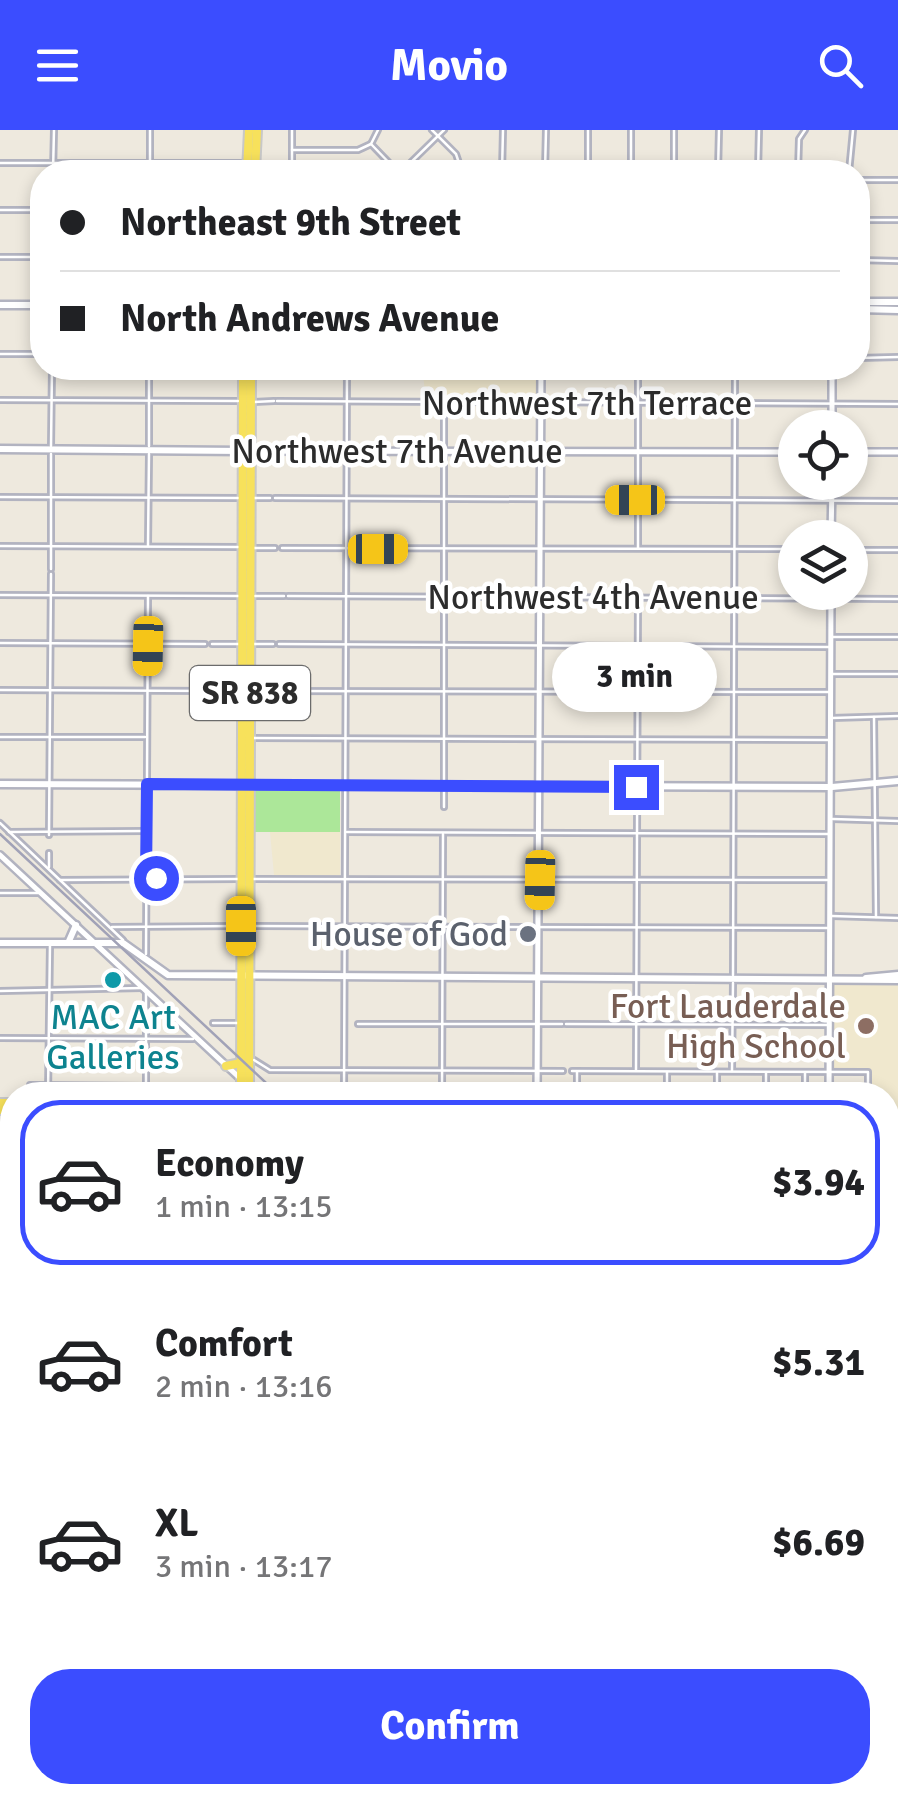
<!DOCTYPE html>
<meta charset="utf-8">
<style>
:root{--surface:#fff;--page:#f2f2f2;--text:#202124;--muted:#757577;--line:#e0e0e0;--accent:#3b4dff}
body{margin:0;font-family:Signika,sans-serif;background:var(--page);color:var(--text);height:100vh;display:flex;flex-direction:column;font-size:38px;white-space:nowrap}
*{box-sizing:border-box;margin:0}
p{font-size:32px;color:var(--muted)}
.icon{flex:none;width:55px;height:55px;fill:none;stroke:currentColor;stroke-width:2;stroke-linecap:round;stroke-linejoin:round}
.map{position:relative;flex:1;overflow:hidden}
.panel{position:absolute;left:0px;top:952px;width:900px;height:722px;display:flex;flex-direction:column;background:var(--surface);border-radius:40px 40px 0 0;box-shadow:0 5px 15px #0003}
.panel>*{flex:none}
.hud{position:absolute;left:30px;top:30px;width:840px;height:220px;border-radius:40px;box-shadow:0 5px 15px #0003;display:grid;align-content:center;height:220px;padding:0 30px;background:var(--surface)}
.controls{position:absolute;left:778px;top:280px;display:grid;gap:20px}
.controls a{display:grid;place-items:center;width:90px;height:90px;border-radius:50%;background:var(--surface);box-shadow:0 5px 15px #0003;font-size:50px}
.end{position:absolute;width:45px;height:45px;margin:-22px;border:12px solid #3b4dff;background:#fff;box-shadow:0 0 0 5px #fff}
.from{border-radius:50%}
.bubble{position:absolute;height:70px;border-radius:35px;background:var(--surface);box-shadow:0 5px 15px #0003;font-size:32px;font-weight:700;line-height:70px;text-align:center}
.car{position:absolute;width:30px;height:60px;margin:-30px -15px;border-radius:12px;box-shadow:0 0 8px 2px #0007;background:linear-gradient(#f5c518 24%,#345 0 40%,#f5c518 0 76%,#345 0 86%,#f5c518 0)}
.hud b{display:flex;align-items:center;gap:35px;height:95px;font-size:38px}
.hud b+b{border-top:2px solid var(--line)}
.hud i{width:25px;height:25px;background:var(--text)}
ul{padding:18px 0 0;list-style:none}
li{display:flex;align-items:center;gap:30px;height:165px;margin:0 20px 15px;padding:0 10px;border:5px solid transparent;border-radius:40px}
li div{flex:1}
li b{display:block;font-size:38px}
li em{font-style:normal;font-weight:700}
li.active{border-color:var(--accent)}
li>.icon{width:90px;height:90px;stroke-width:1.5}
.primary-button{display:flex;gap:20px;margin-top:auto;padding:20px 30px}
.primary-button a{flex:1;height:115px;border-radius:40px;background:var(--accent);color:#fff;font-size:40px;font-weight:700;line-height:115px;text-align:center}
header{display:flex;justify-content:space-between;align-items:center;height:130px;padding:0 30px;background:var(--accent);color:#fff;font-size:45px;font-weight:700}
.map>svg:first-child{display:block}
.education{fill:#f0e8ce}
.green{fill:#ace799}
.lines{fill:none;stroke-linecap:round;stroke-linejoin:round}
.minor-casing{stroke:#b2b3c0;stroke-width:8}
.tertiary-casing{stroke:#b2b3c0;stroke-width:10}
.secondary-casing{stroke:#b2b3c0;stroke-width:11}
.primary-casing{stroke:#c8c8c8;stroke-width:12}
.minor{stroke:#fff;stroke-width:2.5}
.tertiary{stroke:#fff;stroke-width:5}
.secondary{stroke:#fff;stroke-width:6}
.primary{stroke:#f7e15b;stroke-width:8}
.rail{stroke:#a1a2b7;stroke-width:2.5}
.route{stroke:#3b4dff;stroke-width:12}
.worship-dot{fill:#6b7280;stroke:#fff;stroke-width:4}
.culture-dot{fill:#0f9aa8;stroke:#fff;stroke-width:4}
.education-dot{fill:#8d6e63;stroke:#fff;stroke-width:4}
.labels{text-anchor:middle;dominant-baseline:central;stroke-width:9;stroke-linejoin:round;paint-order:stroke}
.shield{fill:#fff;stroke:#6b6b6b;stroke-width:2.5}
.shield-label{font-size:32px;font-weight:bold;fill:#2c2c2c}
.street-label{font-size:35px;fill:#2c2c2c;stroke:#fff}
.worship-label{font-size:35px;fill:#5b616d;stroke:#fff;text-anchor:end}
.education-label{font-size:35px;fill:#785e54;stroke:#fff;text-anchor:end}
.culture-label{font-size:35px;fill:#0d838f;stroke:#fff}
</style>
<header><svg class="icon" aria-label="menu" viewBox="0 0 24 24"><path d="M4 6h16M4 12h16M4 18h16"/></svg>Movio<svg class="icon" aria-label="search" viewBox="0 0 24 24"><circle cx="10" cy="10" r="6"/><path d="M15 15l6 6"/></svg></header>
<div class="map">
<svg width="898" height="1674" viewBox="0 0 898 1674">
<rect width="100%" height="100%" fill="#eee9de"/>
<g class="education">
<path d="M422,238H536V269L426,268Z"/>
<path d="M270,702H340V745H274Z"/>
<path d="M834,854H898V1008L888,1007V965H871V939L834,938Z"/>
<rect x="541" y="1663" width="88" height="11"/>
</g>
<g class="green">
<path d="M254,660H340V702H253Z"/>
<rect x="0" y="1073" width="12" height="303"/>
</g>
<g class="lines">
<g class="minor-casing">
<g id="minor">
<path d="M378,0L371,14L398,42"/>
<path d="M432,0L456,24L462,42"/>
<path d="M292,20H358L371,14"/>
<path d="M0,33H243"/>
<path d="M53,42L54,0"/>
<path d="M150,42V0"/>
<path d="M292,42V0"/>
<path d="M401,42L444,0"/>
<path d="M502,42L503,0"/>
<path d="M545,42L546,0"/>
<path d="M588,42V0"/>
<path d="M631,42V0"/>
<path d="M674,42V0"/>
<path d="M718,42L719,0"/>
<path d="M758,42L759,0"/>
<path d="M798,42L799,9L805,0"/>
<path d="M849,42L853,0"/>
<path d="M858,50H898"/>
<path d="M0,80H42"/>
<path d="M858,90H898"/>
<path d="M0,127H42"/>
<path d="M858,130L898,131"/>
<path d="M0,224H42"/>
<path d="M858,228L898,227"/>
<path d="M638,238V418"/>
<path d="M0,270L238,271"/>
<path d="M277,271L898,274"/>
<path d="M253,272L274,271"/>
<path d="M51,316L52,238"/>
<path d="M149,316V238"/>
<path d="M0,367L238,368"/>
<path d="M252,368H270"/>
<path d="M275,368L898,371"/>
<path d="M0,416L238,417"/>
<path d="M148,416L149,324"/>
<path d="M252,418H275"/>
<path d="M282,418L795,419"/>
<path d="M850,420H898"/>
<path d="M51,439V324"/>
<path d="M0,465L238,466"/>
<path d="M255,466H284"/>
<path d="M288,466L898,469"/>
<path d="M833,507H898"/>
<path d="M0,513L205,514"/>
<path d="M212,514H240"/>
<path d="M252,514H273"/>
<path d="M279,514L830,517"/>
<path d="M832,544H898"/>
<path d="M0,560L214,561"/>
<path d="M251,560L270,561"/>
<path d="M218,561H241"/>
<path d="M278,561L829,562"/>
<path d="M874,587L876,787"/>
<path d="M832,588L898,586"/>
<path d="M0,607H145"/>
<path d="M252,608L829,610"/>
<path d="M444,677V273"/>
<path d="M833,689L898,691"/>
<path d="M0,693L123,810"/>
<path d="M9,702L145,701"/>
<path d="M347,702L829,704"/>
<path d="M49,705L51,444"/>
<path d="M49,737V723"/>
<path d="M250,749L827,750"/>
<path d="M60,750L238,749"/>
<path d="M0,763H38"/>
<path d="M832,786L898,788"/>
<path d="M250,796L827,798"/>
<path d="M112,797L239,796"/>
<path d="M146,824L148,466"/>
<path d="M733,845L735,238"/>
<path d="M0,861L142,858"/>
<path d="M213,893H237"/>
<path d="M358,894H562"/>
<path d="M566,894L830,895"/>
<path d="M0,908L193,909"/>
<path d="M254,930L270,940L563,941"/>
<path d="M636,940L638,469"/>
<path d="M572,941L868,942V965"/>
<path d="M732,941L733,853"/>
<path d="M30,955L146,956"/>
<path d="M48,965L50,814"/>
<path d="M146,965V863"/>
<path d="M344,965L347,238"/>
<path d="M442,965L443,704"/>
<path d="M577,965V942"/>
<path d="M667,965V942"/>
<path d="M717,965V943"/>
<path d="M766,965V943"/>
<path d="M805,965V943"/>
<path d="M888,1011H898"/>
<path d="M0,1049H12"/>
<path d="M888,1051H898"/>
<path d="M888,1092H898"/>
<path d="M0,1124L12,1119"/>
<path d="M888,1167H898"/>
<path d="M0,1262V1277"/>
<path d="M889,1314L888,1263L898,1245"/>
<path d="M889,1314H898"/>
<path d="M888,1371H898"/>
<path d="M0,1427H12"/>
<path d="M0,1479H12"/>
<path d="M888,1479H898"/>
<path d="M0,1516H12"/>
<path d="M888,1526H898"/>
<path d="M0,1574H12"/>
<path d="M888,1574H898"/>
<path d="M0,1602H12"/>
<path d="M888,1620H898"/>
<path d="M0,1633H12"/>
<path d="M341,1662V1674"/>
<path d="M632,1662L633,1674"/>
<path d="M52,1664L236,1665"/>
<path d="M249,1665L531,1666"/>
<path d="M632,1666L898,1668"/>
<path d="M52,1674V1664"/>
<path d="M143,1674V1664"/>
<path d="M438,1674V1662"/>
<path d="M729,1674V1662"/>
<path d="M826,1674V1662"/>
</g>
</g>
<g class="tertiary-casing">
<g id="tertiary">
<path d="M832,298V238"/>
<path d="M251,321L795,322"/>
<path d="M850,322H898"/>
<path d="M831,408L832,352"/>
<path d="M0,725L258,965"/>
<path d="M537,965L541,238"/>
<path d="M829,965L831,462"/>
<path d="M888,1227L898,1236"/>
<path d="M0,1379H12"/>
<path d="M888,1428H898"/>
<path d="M888,1433H898"/>
<path d="M533,1662V1674"/>
<path d="M537,1662V1674"/>
</g>
</g>
<g class="secondary-casing">
<g id="secondary">
<path d="M858,172H898"/>
<path d="M0,175H42"/>
<path d="M858,179L898,180"/>
<path d="M0,319L244,321"/>
<path d="M0,654L832,657L898,651"/>
<path d="M69,811L76,795"/>
<path d="M0,813H123L168,845L898,850"/>
<path d="M866,848L898,845"/>
</g>
</g>
<g class="primary-casing">
<g id="primary">
<path d="M247,42L249,0"/>
<path d="M255,42L257,0"/>
<path d="M226,936L241,933"/>
<path d="M241,965L243,238"/>
<path d="M249,965L251,238"/>
<path d="M0,973H12"/>
<path d="M0,980H12"/>
<path d="M238,1674V1662"/>
<path d="M246,1674V1662"/>
</g>
</g>
<use href="#minor" class="minor"/>
<use href="#tertiary" class="tertiary"/>
<use href="#secondary" class="secondary"/>
<use href="#primary" class="primary"/>
<g class="rail">
<path d="M0,704L279,965"/>
<path d="M888,1341H898"/>
</g>
</g>
<g class="lines">
<path class="route" d="M156,748H146L147,654L636,657"/>
</g>
<circle class="worship-dot" cx="528" cy="804" r="10"/>
<circle class="culture-dot" cx="113" cy="850" r="10"/>
<circle class="education-dot" cx="866" cy="896" r="10"/>
<g class="labels">
<rect class="shield" x="190" y="536" width="120" height="54" rx="8"/>
<g class="shield-label">
<text x="250" y="563">SR 838</text>
</g>
<g class="street-label">
<text x="587" y="273">Northwest 7th Terrace</text>
<text x="397" y="321">Northwest 7th Avenue</text>
<text x="593" y="467">Northwest 4th Avenue</text>
</g>
<g class="worship-label">
<text x="508" y="804">House of God</text>
</g>
<g class="education-label">
<text x="846" y="876">Fort Lauderdale<tspan x="846" dy="40">High School</tspan></text>
</g>
<g class="culture-label">
<text x="113" y="887">MAC Art<tspan x="113" dy="40">Galleries</tspan></text>
</g>
</g>
</svg>
<div class="controls">
<a><svg class="icon" aria-label="locate" viewBox="0 0 24 24"><circle cx="12" cy="12" r="6"/><path d="M12 2v4M12 18v4M2 12h4M18 12h4"/></svg></a>
<a><svg class="icon" aria-label="layers" viewBox="0 0 24 24"><path d="M12 4l9 5-9 5-9-5zM3 14l9 5 9-5"/></svg></a>
</div>
<i class="end from" style="left:156px;top:748px"></i>
<i class="end" style="left:636px;top:657px"></i>
<div class="bubble" style="left:552px;top:512px;width:165px">3 min</div>
<i class="car" style="left:635px;top:370px;rotate:270deg"></i>
<i class="car" style="left:378px;top:419px;rotate:90deg"></i>
<i class="car" style="left:148px;top:516px;rotate:181deg"></i>
<i class="car" style="left:540px;top:750px;rotate:181deg"></i>
<i class="car" style="left:241px;top:796px;rotate:180deg"></i>
<div class="hud">
<b><i class="from"></i>Northeast 9th Street</b>
<b><i></i>North Andrews Avenue</b>
</div>
<section class="panel">
<ul>
<li class="active"><svg class="icon" aria-label="car" viewBox="0 0 24 24"><path d="M5 17H2v-5l4-1 3-4h7l3 4 3 1v5h-3M9 17h6M6 11h13"/><circle cx="7" cy="17" r="2"/><circle cx="17" cy="17" r="2"/></svg><div><b>Economy</b><p>1 min · 13:15</p></div><em>$3.94</em></li>
<li><svg class="icon" aria-label="car" viewBox="0 0 24 24"><path d="M5 17H2v-5l4-1 3-4h7l3 4 3 1v5h-3M9 17h6M6 11h13"/><circle cx="7" cy="17" r="2"/><circle cx="17" cy="17" r="2"/></svg><div><b>Comfort</b><p>2 min · 13:16</p></div><em>$5.31</em></li>
<li><svg class="icon" aria-label="car" viewBox="0 0 24 24"><path d="M5 17H2v-5l4-1 3-4h7l3 4 3 1v5h-3M9 17h6M6 11h13"/><circle cx="7" cy="17" r="2"/><circle cx="17" cy="17" r="2"/></svg><div><b>XL</b><p>3 min · 13:17</p></div><em>$6.69</em></li>
</ul>
<div class="primary-button"><a>Confirm</a></div>
</section>
</div>
